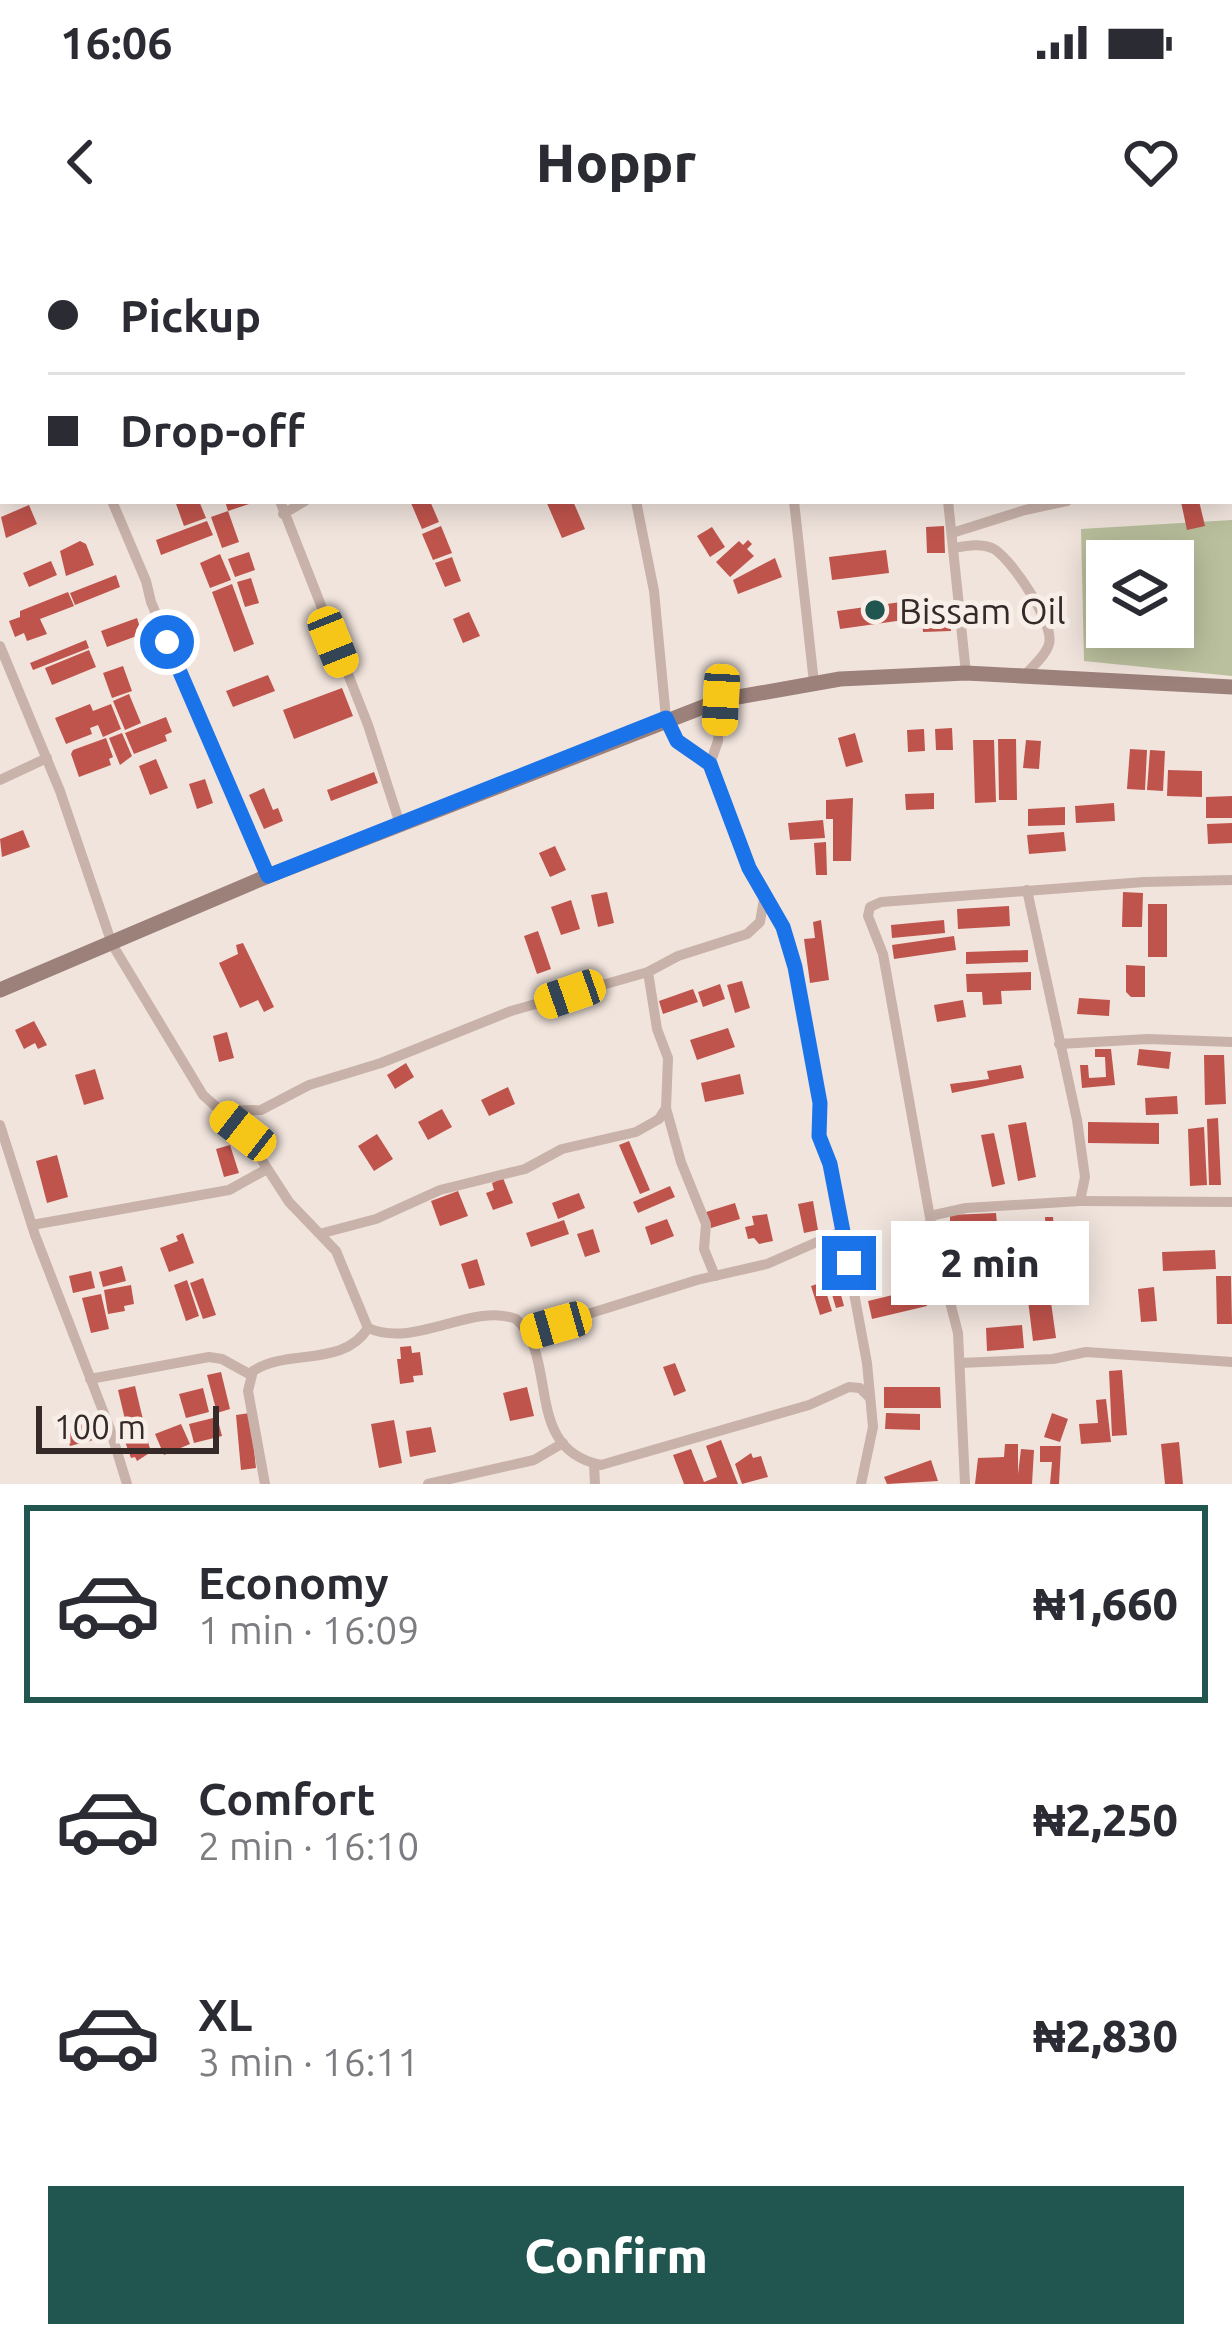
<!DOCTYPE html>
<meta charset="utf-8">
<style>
:root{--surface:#fff;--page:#f2f2f3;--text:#2b2b33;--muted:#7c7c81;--line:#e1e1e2;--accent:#205550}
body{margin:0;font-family:Ubuntu,sans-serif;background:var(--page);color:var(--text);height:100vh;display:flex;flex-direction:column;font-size:45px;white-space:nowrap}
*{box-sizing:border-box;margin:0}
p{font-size:39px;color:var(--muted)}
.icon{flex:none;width:66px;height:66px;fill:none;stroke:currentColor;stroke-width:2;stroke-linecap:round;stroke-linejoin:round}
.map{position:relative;height:1244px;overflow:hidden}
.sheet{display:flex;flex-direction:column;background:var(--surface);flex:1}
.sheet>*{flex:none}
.banner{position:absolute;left:0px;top:0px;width:1233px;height:264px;box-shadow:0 6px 30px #0003;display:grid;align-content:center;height:264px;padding:0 48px;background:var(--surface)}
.controls{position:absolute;left:1086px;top:300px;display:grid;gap:24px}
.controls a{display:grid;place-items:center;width:108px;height:108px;border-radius:0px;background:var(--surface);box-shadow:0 6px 30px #0003;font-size:60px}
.scale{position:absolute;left:36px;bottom:30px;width:183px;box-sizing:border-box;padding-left:12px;border:6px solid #362a29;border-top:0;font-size:33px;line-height:42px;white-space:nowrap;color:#362a29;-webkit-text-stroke:9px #f9efe9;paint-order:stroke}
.end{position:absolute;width:54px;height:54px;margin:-27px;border:15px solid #1a73e8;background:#fff;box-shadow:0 0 0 6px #fff}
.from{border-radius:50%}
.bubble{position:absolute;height:84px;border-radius:0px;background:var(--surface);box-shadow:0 6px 30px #0003;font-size:39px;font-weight:800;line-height:84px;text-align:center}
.car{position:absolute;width:36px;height:72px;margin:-36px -18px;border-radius:15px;box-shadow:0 0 9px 3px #0007;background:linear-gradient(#f5c518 24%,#345 0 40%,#f5c518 0 76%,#345 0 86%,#f5c518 0)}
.banner b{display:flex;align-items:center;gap:42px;height:114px;font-size:45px}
.banner b+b{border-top:3px solid var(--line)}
.banner i{width:30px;height:30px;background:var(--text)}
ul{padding:21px 0 0;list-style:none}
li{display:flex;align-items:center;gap:36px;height:198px;margin:0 24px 18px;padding:0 24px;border:6px solid transparent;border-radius:0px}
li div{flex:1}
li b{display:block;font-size:45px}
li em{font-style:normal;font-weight:800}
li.on{border-color:var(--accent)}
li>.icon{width:108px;height:108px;stroke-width:1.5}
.cta{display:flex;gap:24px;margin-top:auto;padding:24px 48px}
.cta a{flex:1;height:138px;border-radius:0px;background:var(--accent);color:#fff;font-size:48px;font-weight:800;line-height:138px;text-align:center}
.status{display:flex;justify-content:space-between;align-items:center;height:84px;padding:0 60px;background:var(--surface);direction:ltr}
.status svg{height:33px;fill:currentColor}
header{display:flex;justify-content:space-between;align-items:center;height:156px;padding:0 48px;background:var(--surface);font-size:54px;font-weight:800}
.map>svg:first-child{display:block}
.green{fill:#babf9d;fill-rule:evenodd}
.building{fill:#bf544c}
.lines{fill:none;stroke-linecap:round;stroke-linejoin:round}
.minor{stroke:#c8b2a9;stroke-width:10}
.secondary{stroke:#9c817b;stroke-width:15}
.route{stroke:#1a73e8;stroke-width:15}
.poi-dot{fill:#205550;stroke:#f9efe9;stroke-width:4.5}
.labels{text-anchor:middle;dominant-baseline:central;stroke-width:10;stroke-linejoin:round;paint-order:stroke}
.poi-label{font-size:36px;fill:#362a29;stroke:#f9efe9;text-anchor:start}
</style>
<div class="status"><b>16:06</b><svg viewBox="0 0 49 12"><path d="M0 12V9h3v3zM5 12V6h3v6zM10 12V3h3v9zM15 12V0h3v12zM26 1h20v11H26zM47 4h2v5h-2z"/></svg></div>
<header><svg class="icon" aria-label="back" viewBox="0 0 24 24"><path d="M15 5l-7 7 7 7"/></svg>Hoppr<svg class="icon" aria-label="heart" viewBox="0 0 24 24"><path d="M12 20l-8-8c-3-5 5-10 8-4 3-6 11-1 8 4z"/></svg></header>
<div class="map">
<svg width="1232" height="1244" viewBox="0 0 1232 1244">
<rect width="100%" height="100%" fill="#f1e4dd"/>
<path class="green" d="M1232,280V436L1084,421L1081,289ZM1107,321H1173V387H1107Z"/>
<g class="building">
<path d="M175,261H199L206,278L184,286Z"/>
<path d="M225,261L255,262L228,271L239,302L222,308L211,277L228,271Z"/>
<path d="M430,261L439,282L422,289L411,263Z"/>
<path d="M546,261H573L585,289L562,298Z"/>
<path d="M1199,261L1205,286L1187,290L1181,262Z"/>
<path d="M29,265L37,284L6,298L1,277Z"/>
<path d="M207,281L213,295L161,315L156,300Z"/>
<path d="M441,286L452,313L433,320L422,294Z"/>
<path d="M944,286L945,313H927L926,287Z"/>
<path d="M712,287L725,307L710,317L697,296Z"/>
<path d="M748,300L752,304L747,309L754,316L730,337L716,322L739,301L743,305Z"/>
<path d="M80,301L86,304L94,325L66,336L60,311Z"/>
<path d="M886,310L889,333L832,340L829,317Z"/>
<path d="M249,312L255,330L235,337L228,319Z"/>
<path d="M220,314L231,340L210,348L200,323Z"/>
<path d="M452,317L461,341L445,347L435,323Z"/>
<path d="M775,318L782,337L738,354L733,340Z"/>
<path d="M51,321L57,335L29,347L23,333Z"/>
<path d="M116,335L120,347L75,365L70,353Z"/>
<path d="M251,338L259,363L245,367L237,342Z"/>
<path d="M232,344L254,404L234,412L212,352Z"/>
<path d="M68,352L74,366L40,379L47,394L27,401L24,393L15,397L9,381L20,377V371Z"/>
<path d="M908,361L911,379L840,389L837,371Z"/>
<path d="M469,372L480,396L463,403L453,379Z"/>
<path d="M950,374L951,391L923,392L922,376Z"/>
<path d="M137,378L142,394L107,407L101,391Z"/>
<path d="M86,400L89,408L33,430L30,423Z"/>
<path d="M89,410L96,427L52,445L45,428Z"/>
<path d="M123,426L132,451L112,458L103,433Z"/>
<path d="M268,435L275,451L233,467L226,451Z"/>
<path d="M342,448L353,476L294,499L283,470Z"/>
<path d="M129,454L141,483L125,490L113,461Z"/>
<path d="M90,464L93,471L111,464L121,489L103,497L98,485L90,488L92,494L66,504L55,478Z"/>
<path d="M166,477L172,492L165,495L167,501L134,514L125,493Z"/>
<path d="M952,488L953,510H936L935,489Z"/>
<path d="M924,489L925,511L908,512L907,490Z"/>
<path d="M122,493L132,516L120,525L109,498Z"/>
<path d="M855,493L863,522L846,527L838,498Z"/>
<path d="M106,498L113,517L109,519L111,525L79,537L71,514L73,510Z"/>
<path d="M998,499H1016L1017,560H999Z"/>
<path d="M973,500H994L996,562L975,563Z"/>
<path d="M1026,500L1041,501L1039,529L1023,528Z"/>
<path d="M1130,509L1147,510L1145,550L1127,549Z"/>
<path d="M1150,510L1165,511L1163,551L1147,550Z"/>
<path d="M156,519L168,548L150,555L139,526Z"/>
<path d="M1168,530L1202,531V557L1167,556Z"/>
<path d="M374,532L378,543L331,561L327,550Z"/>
<path d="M205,539L213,563L197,569L189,544Z"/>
<path d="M264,548L273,570L278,568L283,581L264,589L249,555Z"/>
<path d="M934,553V569L906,570L905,554Z"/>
<path d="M1232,556V578H1206V557Z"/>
<path d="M853,558L851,621H833V579H826V560Z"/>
<path d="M1114,563L1115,581L1076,583L1075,566Z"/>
<path d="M1065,567V585L1028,586V569Z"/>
<path d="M823,580L825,598L790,600L788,583Z"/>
<path d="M1232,583V603L1208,604L1207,584Z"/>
<path d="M23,590L30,607L2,617L0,599Z"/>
<path d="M1064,592L1066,611L1029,614L1027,595Z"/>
<path d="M826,602L827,635H816L814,603Z"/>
<path d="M555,606L566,630L550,637L539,613Z"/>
<path d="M607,652L614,683L598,687L591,655Z"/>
<path d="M1123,652L1143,653L1142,687H1122Z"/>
<path d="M571,660L580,689L561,695L551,667Z"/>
<rect x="1148" y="664" width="19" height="53"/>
<path d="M1009,666L1010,686L958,689L957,669Z"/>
<path d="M821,680L829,740L810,743L804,699L815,698L813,682Z"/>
<path d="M944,680L945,693L892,698L891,685Z"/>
<path d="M538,691L551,729L537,734L524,696Z"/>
<path d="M954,696L956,710L894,719L892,705Z"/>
<path d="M243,703L274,767L264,772L258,760L240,768L219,723L238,714L236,705Z"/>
<path d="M1028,710V722L966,724V712Z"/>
<path d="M1126,725L1145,726V757H1131L1126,752Z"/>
<path d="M1031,732V750L1001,751L1002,764L983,765L982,752H967L966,734Z"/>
<path d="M742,741L750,768L735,773L727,745Z"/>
<path d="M720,744L725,759L703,767L698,752Z"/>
<path d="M693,749L698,762L663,774L659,761Z"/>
<path d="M1079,758L1110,760L1109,776L1077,774Z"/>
<path d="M963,760L966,777L937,782L934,765Z"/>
<path d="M34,781L47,805L38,809L35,803L24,809L15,790Z"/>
<path d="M728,788L735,807L697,820L690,800Z"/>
<path d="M227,792L234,818L219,822L213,796Z"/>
<path d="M1095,809H1111L1115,845L1082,848L1080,825H1088L1089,838L1106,837L1105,817H1095Z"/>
<path d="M1139,809L1171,812L1169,829L1137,825Z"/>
<path d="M1204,815H1224L1226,864L1205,865Z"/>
<path d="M406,823L414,837L395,849L387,835Z"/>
<path d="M1021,825L1024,838L952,853L950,844L989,839L987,831Z"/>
<path d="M95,829L104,859L84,865L75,835Z"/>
<path d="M740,834L744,854L705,862L701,843Z"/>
<path d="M508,847L515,864L489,876L481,860Z"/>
<path d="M1177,856L1178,874L1146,875L1145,858Z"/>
<path d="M442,869L452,887L428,900L418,882Z"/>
<path d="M1218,878L1221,945H1209L1207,879Z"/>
<path d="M1026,882L1036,937L1018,941L1008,885Z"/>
<path d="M1088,882L1159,883V904L1088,903Z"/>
<path d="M1204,887L1207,945L1190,946L1188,889Z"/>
<path d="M994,893L1005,944L992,947L981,895Z"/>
<path d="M377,894L393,919L374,931L358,906Z"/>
<path d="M629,901L650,950L640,954L619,905Z"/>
<path d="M230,905L239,933L224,937L216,909Z"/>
<path d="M57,915L68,957L47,963L36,921Z"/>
<path d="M503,938L513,963L493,970L486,953L494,950L492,943Z"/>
<path d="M670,946L675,957L638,973L633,962Z"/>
<path d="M458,951L468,976L440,986L431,961Z"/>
<path d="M579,953L585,968L558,979L552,963Z"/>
<path d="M813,961L818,990L804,993L798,964Z"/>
<path d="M735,963L740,979L711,988L706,972Z"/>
<path d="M996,973L997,984L950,985V975Z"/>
<path d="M767,974L773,1001L759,1004L754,998L748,999L745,987L754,985L752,976Z"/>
<path d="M1045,977H1053L1057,1029L1048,1030Z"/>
<path d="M667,979L674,996L651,1005L645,987Z"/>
<path d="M564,980L569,994L531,1007L526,993Z"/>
<path d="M593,989L600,1012L585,1017L577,994Z"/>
<path d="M183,993L194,1023L169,1032L160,1008L178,1001L176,996Z"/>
<path d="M1215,1010L1216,1029L1163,1031L1162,1012Z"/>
<path d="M477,1019L485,1045L469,1049L461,1024Z"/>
<path d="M832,1021L844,1066L836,1068L823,1024Z"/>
<path d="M122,1026L126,1041L103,1047L99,1032Z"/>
<path d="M91,1031L95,1048L73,1053L69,1036Z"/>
<path d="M996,1035L997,1046L954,1049L953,1039Z"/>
<path d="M1216,1036H1231L1232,1084H1217Z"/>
<path d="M203,1038L216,1075L203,1079L190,1043Z"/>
<path d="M187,1040L199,1076L186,1081L174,1045Z"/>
<path d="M1048,1041L1056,1098L1033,1101L1026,1044Z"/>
<path d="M823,1042L832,1071L820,1075L811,1046Z"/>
<path d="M131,1045L134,1064L124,1066L125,1071L108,1074L104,1050Z"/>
<path d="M1154,1047L1157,1081L1141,1082L1138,1049Z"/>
<path d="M922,1048L927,1066L872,1079L868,1061Z"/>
<path d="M998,1048L999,1059L963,1063L962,1052Z"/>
<path d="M101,1054L109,1089L91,1093L82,1058Z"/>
<path d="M1022,1085L1024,1108L987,1111L986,1088Z"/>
<path d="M411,1106L412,1113L420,1112L423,1135L413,1136L414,1142L400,1144L397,1119H401L400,1107Z"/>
<path d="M675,1123L686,1151L674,1156L663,1127Z"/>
<path d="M1122,1130L1127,1195L1112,1196L1109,1131Z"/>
<path d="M221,1132L230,1169L217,1173L207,1135Z"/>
<path d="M135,1146L145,1188L128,1192L118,1150Z"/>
<path d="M527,1147L534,1176L510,1181L503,1153Z"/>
<path d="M884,1147H940L941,1168H884Z"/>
<path d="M203,1148L209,1172L186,1178L179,1154Z"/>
<path d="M1106,1159L1111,1202L1081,1204L1079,1184L1098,1183L1096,1160Z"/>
<path d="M250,1173L256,1228L241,1230L236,1175Z"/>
<path d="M886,1173L920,1174V1190L885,1189Z"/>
<path d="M1052,1173L1068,1179L1060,1202L1044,1197Z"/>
<path d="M95,1174L101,1198L70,1206L63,1183Z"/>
<path d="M217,1177L222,1196L194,1203L189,1184Z"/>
<path d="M394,1180L402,1223L379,1228L371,1184Z"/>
<path d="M181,1184L190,1204L164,1215L155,1194Z"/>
<path d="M431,1187L436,1212L410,1217L406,1191Z"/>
<path d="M145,1192L151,1212L137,1221L135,1217L131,1218L124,1199Z"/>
<path d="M721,1200L738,1244H684L673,1215L691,1209L704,1242L717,1237L706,1206Z"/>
<path d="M1179,1202L1183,1244H1165L1161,1204Z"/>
<path d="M1005,1204H1018V1234L1021,1209L1034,1210L1032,1244H975L978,1218L1004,1217Z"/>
<path d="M1040,1206H1061L1059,1244H1050L1052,1222H1040Z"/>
<path d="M751,1213L753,1218L761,1216L768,1237L742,1244L735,1224Z"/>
<path d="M931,1220L938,1241L887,1244L884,1237Z"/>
</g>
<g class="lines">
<g class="minor">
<path d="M406,0V3"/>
<path d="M597,0V3"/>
<path d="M761,0V3"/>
<path d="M912,0L913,3"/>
<path d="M124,3L129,0"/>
<path d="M0,48H3"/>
<path d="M1230,66H1232"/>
<path d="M1230,207H1232"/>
<path d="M112,261L146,341L151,362L268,636"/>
<path d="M280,261L368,485L400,584"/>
<path d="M636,261L654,351L666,478L677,501L710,524"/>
<path d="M794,261L814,443"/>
<path d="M948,261L966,433"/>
<path d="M283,274L305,261"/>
<path d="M952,293L1025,270L1067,261"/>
<path d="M954,308C966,306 979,303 992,308C1010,316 1055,384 1049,404C1046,415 1033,426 1026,434"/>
<path d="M0,406L60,551L112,704L203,855L243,891L289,962L336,1011L368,1088"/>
<path d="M721,460L718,501L710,524L749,628L783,687L795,727L820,863L819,895L830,924L867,1123L873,1187L861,1244"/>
<path d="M0,540L47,518"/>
<path d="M1059,804L1148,799L1232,802"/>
<path d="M666,868L681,922L706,984L704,1009L715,1036"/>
<path d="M221,871L261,870L309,845L381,823L511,771L648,732L678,716L747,694L760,682L764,659"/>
<path d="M0,885L35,995L110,1189L127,1244"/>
<path d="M1080,961L1232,962"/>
<path d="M930,976L966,968L1080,961L1085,937L1077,880L1027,650"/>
<path d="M32,985L229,950L267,929"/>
<path d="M323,993L376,979L440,950L525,929L562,909L636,892L659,879L666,868L668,818L657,789L648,732"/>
<path d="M368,1088C416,1109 472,1062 516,1079C560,1118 522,1209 601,1225L809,1165L849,1147L860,1148L870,1158"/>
<path d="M527,1093L697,1040L767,1024L842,991"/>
<path d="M960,1123L1053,1119L1086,1112L1232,1122"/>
<path d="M90,1139L209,1117L222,1119L251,1135"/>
<path d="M594,1224L595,1244"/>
<path d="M265,1244L248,1151L253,1131C287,1108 343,1128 368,1088"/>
<path d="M428,1244L534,1220L563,1203"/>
<path d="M965,1244L958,1093L934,1000L883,714L868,676L870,667L881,662L1144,642L1232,640"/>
</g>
<path class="secondary" d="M0,750L268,636L721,460L840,439L966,433L1232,447"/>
</g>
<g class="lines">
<path class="route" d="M167,402L268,636L666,478L677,501L710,524L749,628L783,687L795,727L820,863L819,896L830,924L849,1023"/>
</g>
<circle class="poi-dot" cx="875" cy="370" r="12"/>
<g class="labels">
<g class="poi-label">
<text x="899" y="370">Bissam Oil</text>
</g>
</g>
</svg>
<div class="controls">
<a><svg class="icon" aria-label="layers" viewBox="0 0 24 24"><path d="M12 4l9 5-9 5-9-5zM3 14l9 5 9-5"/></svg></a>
</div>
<div class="scale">100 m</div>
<i class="end from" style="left:167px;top:402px"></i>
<i class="end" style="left:849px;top:1023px"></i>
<div class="bubble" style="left:891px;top:981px;width:198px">2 min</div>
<i class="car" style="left:333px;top:402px;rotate:158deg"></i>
<i class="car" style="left:721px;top:460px;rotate:183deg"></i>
<i class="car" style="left:570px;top:754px;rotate:251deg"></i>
<i class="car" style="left:243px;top:891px;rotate:308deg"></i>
<i class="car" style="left:556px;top:1085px;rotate:254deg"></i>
<div class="banner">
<b><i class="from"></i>Pickup</b>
<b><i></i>Drop-off</b>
</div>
</div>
<section class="sheet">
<ul>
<li class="on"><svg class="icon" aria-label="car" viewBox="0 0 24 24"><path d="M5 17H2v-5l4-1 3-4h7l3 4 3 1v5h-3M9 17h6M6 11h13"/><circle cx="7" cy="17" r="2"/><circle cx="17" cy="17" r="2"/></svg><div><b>Economy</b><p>1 min · 16:09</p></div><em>₦1,660</em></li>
<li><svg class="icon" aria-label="car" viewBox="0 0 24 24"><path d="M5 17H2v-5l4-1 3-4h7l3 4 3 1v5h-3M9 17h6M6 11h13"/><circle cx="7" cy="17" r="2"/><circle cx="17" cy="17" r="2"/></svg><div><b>Comfort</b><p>2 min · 16:10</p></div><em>₦2,250</em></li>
<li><svg class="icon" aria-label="car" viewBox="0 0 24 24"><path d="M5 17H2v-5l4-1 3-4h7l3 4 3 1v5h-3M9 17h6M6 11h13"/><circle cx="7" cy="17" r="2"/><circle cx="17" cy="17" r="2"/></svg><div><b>XL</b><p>3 min · 16:11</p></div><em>₦2,830</em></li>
</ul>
<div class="cta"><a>Confirm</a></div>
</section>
